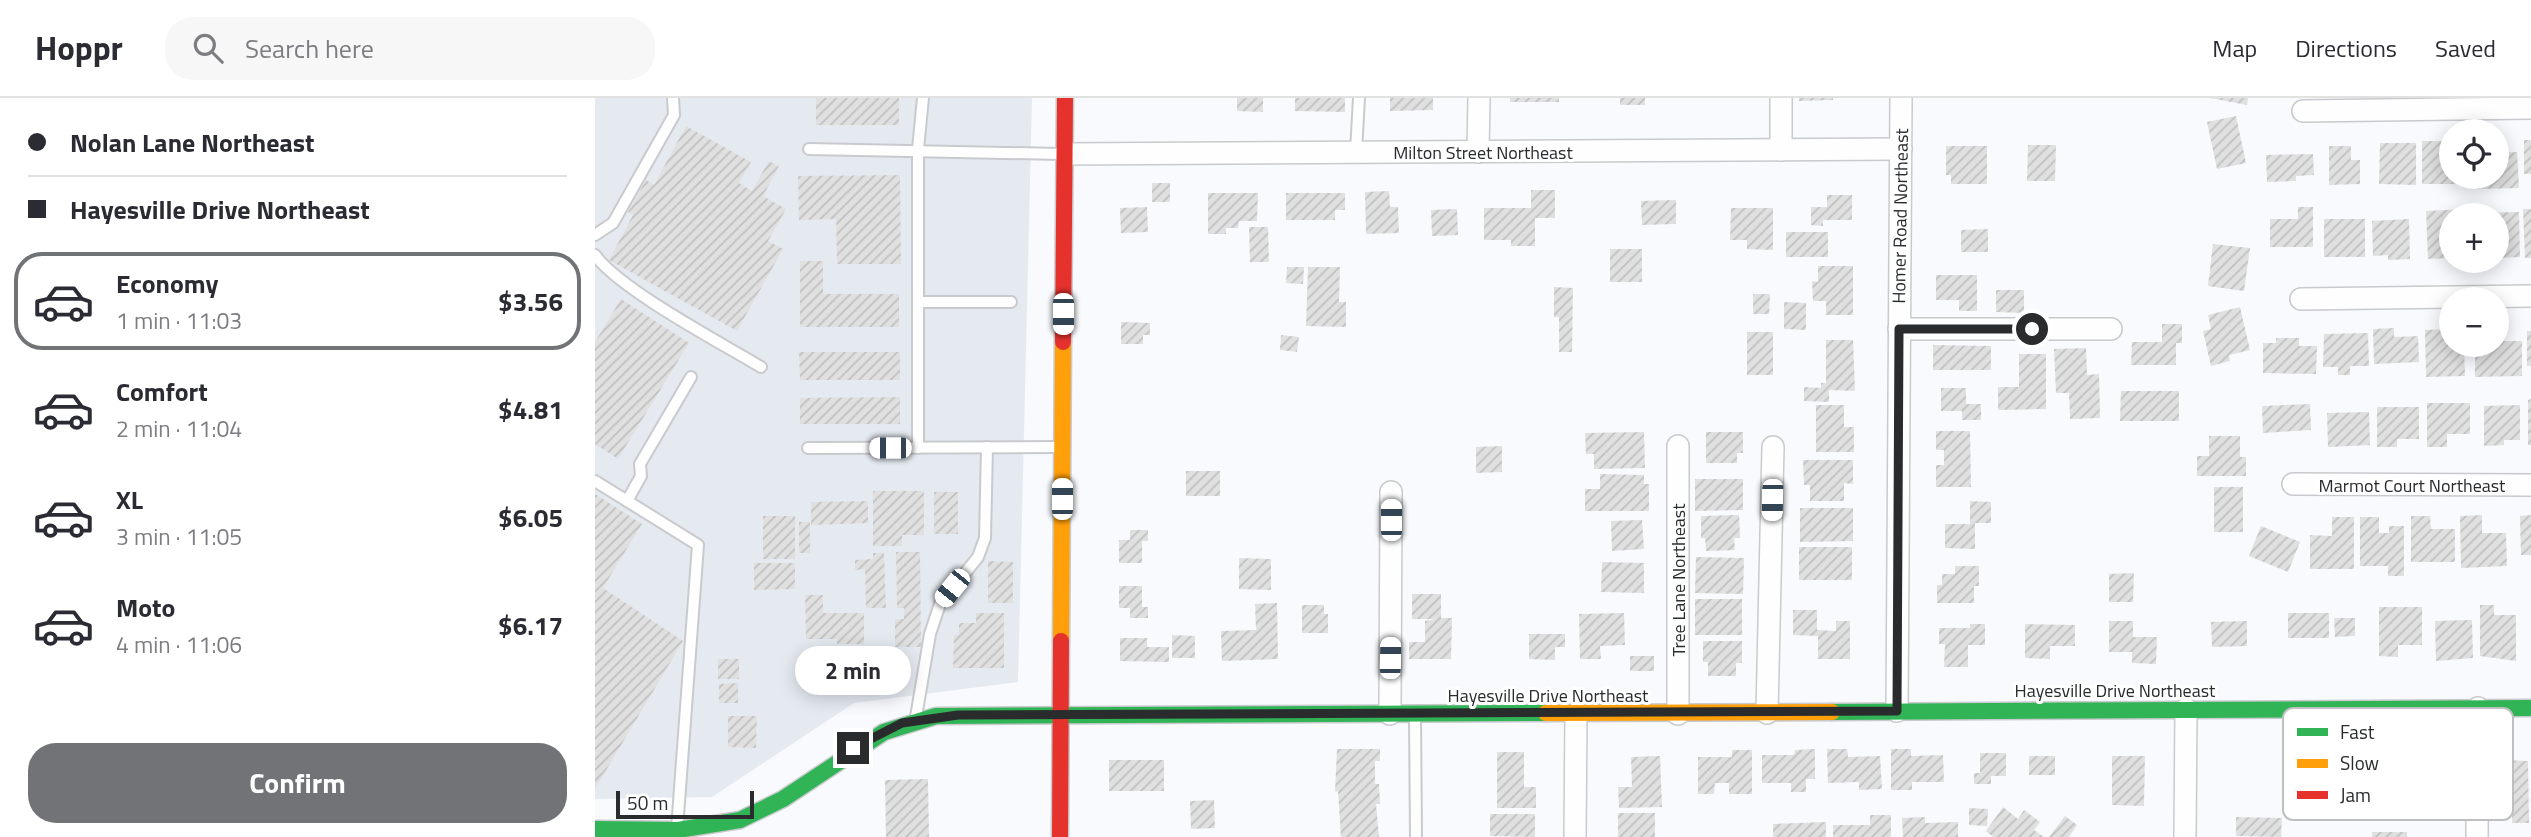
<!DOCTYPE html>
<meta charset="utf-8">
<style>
:root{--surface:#fff;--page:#f7f7f7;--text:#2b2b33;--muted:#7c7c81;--line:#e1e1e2;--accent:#717376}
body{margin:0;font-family:"Titillium Web",sans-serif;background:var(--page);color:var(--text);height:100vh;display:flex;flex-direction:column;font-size:26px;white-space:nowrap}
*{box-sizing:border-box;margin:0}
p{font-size:23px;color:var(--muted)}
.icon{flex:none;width:38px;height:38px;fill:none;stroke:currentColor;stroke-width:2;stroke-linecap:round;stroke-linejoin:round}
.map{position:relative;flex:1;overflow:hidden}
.details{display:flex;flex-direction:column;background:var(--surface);width:595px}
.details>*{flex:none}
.top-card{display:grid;align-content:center;height:154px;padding:0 28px;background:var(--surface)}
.controls{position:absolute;left:1844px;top:21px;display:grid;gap:14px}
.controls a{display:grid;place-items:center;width:70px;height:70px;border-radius:50%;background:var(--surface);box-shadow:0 4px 18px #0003;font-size:35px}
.scale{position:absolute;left:21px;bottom:18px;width:138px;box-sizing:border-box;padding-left:7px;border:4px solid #292b2d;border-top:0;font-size:19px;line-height:24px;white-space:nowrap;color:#292b2d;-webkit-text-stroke:5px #fff;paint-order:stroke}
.end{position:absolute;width:32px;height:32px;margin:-16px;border:9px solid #292b2d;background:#fff;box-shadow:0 0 0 4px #fff}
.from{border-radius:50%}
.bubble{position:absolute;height:49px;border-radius:24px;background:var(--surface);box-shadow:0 4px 18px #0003;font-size:23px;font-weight:700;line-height:49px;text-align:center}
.car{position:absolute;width:21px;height:42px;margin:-21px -10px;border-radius:9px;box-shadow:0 0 5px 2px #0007;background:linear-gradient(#fff 24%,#345 0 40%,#fff 0 76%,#345 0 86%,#fff 0)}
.top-card b{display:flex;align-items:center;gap:24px;height:66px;font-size:26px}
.top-card b+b{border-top:2px solid var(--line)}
.top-card i{width:18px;height:18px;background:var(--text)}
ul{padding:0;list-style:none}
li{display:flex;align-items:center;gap:21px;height:98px;margin:0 14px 10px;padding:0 14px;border:4px solid transparent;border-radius:28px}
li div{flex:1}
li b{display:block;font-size:26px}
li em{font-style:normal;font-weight:700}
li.selected{border-color:var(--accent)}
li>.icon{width:63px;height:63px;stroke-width:1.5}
.primary-button{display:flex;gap:14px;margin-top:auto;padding:14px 28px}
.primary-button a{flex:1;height:80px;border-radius:28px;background:var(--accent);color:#fff;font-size:28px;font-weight:700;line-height:80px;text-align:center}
header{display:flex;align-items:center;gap:42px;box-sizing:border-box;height:98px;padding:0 35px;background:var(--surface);border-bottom:2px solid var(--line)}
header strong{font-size:33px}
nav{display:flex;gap:38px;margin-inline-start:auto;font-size:24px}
.search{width:490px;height:63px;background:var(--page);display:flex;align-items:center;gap:18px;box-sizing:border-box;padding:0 24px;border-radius:28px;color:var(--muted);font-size:26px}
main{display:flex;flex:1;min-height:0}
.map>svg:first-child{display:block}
.built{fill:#e5eaf1}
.building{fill:url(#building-hatch)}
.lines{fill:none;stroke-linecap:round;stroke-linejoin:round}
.lane-casing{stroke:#c9cacd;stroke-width:14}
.street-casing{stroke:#c9cacd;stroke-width:24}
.fast-casing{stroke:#c9cacd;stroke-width:19}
.slow-casing{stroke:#c9cacd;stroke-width:19}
.jam-casing{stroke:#c9cacd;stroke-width:19}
.lane{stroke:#fefeff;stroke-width:10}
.street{stroke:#fefeff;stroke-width:21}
.fast{stroke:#30b455;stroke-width:16}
.slow{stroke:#ff9f0a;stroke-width:16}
.jam{stroke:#e5322d;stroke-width:16}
.route{stroke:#292b2d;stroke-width:9}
.labels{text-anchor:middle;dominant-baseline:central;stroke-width:6;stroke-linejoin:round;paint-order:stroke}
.street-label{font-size:18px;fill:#292b2d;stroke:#fff}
.key{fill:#fff;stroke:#bfbfc0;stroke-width:2}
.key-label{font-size:19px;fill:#292b2d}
</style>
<header>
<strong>Hoppr</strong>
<div class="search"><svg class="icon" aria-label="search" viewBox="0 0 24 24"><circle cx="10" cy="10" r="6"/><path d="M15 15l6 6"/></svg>Search here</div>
<nav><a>Map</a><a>Directions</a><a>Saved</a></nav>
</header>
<main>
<section class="details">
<div class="top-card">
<b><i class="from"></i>Nolan Lane Northeast</b>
<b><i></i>Hayesville Drive Northeast</b>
</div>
<ul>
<li class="selected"><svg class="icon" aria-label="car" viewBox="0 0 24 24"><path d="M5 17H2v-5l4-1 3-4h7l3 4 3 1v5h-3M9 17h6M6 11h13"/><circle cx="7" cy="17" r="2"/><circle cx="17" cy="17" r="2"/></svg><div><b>Economy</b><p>1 min · 11:03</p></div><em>$3.56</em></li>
<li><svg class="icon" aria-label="car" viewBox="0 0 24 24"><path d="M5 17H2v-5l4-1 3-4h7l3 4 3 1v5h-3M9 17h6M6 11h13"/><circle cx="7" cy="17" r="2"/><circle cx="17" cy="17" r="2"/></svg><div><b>Comfort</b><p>2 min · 11:04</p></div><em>$4.81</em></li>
<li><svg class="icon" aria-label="car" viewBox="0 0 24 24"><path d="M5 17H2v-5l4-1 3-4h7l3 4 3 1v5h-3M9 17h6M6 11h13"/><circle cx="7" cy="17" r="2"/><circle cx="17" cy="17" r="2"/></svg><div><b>XL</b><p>3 min · 11:05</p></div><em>$6.05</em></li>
<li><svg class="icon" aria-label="car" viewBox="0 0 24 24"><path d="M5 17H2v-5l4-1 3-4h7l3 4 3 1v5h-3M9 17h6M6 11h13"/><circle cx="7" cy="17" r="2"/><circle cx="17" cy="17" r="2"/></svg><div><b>Moto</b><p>4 min · 11:06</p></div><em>$6.17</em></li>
</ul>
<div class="primary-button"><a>Confirm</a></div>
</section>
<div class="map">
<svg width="1936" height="739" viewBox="0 0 1936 739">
<defs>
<pattern id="building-hatch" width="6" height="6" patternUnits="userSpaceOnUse" patternTransform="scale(1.75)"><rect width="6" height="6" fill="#e1e0e1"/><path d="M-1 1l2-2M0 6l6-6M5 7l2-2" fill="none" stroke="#c1c0c1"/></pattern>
</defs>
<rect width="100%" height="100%" fill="#f8fafd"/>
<path class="built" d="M0,0H437L423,584L259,605L117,699L0,701Z"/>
<g class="building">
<rect x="221" y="0" width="83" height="27"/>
<path d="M642,0H668V14L642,13Z"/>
<path d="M700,0H750V14L700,13Z"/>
<path d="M795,0H838V12L795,13Z"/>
<rect x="915" y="0" width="49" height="4"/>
<rect x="1025" y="0" width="25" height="7"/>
<path d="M1204,0H1238V2L1204,3Z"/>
<path d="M1615,0H1653L1652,7Z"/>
<path d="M1641,18L1651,65L1622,71L1612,24Z"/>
<path d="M91,28L156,64L144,85L157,93L174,63L184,68L168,98L191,111L173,143L188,151L142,233L14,162L38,117L33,114L51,82L59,87Z"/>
<rect x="1929" y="42" width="7" height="34"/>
<path d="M1827,43H1847V52H1857V79H1872V86H1827Z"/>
<path d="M1785,45H1821V87L1784,86Z"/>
<path d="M1433,47H1461L1460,83H1432Z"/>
<path d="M1351,48H1392V86H1356V77H1351Z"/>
<path d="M1734,48H1756V62H1765V86L1734,87Z"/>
<path d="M1922,54L1924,90L1880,91L1879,79H1902V55Z"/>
<path d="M1718,56L1719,77L1701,78V83L1672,84L1671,57Z"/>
<path d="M305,77L306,166H242L241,121L204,122L203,78Z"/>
<rect x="557" y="85" width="18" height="19"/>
<path d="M936,92H960V120H940V148H916V142H889V110H936Z"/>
<path d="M794,93L795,109H803L804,135L771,136L770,94Z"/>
<path d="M613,95H663L662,123H644L643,130H631V136H613Z"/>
<path d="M691,95H750V112H740V122H691Z"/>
<path d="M1232,97H1257V122H1228V128L1216,127V109H1232Z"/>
<path d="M1081,102V126L1047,127L1046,103Z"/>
<path d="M552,109L553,134L526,135L525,110Z"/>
<path d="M1703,109H1718V149H1675V121H1703Z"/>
<path d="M1136,110H1178V152L1152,151V142H1135Z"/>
<path d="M862,111L863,137L837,138L836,112Z"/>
<path d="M1872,111V117H1857L1855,160L1833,161L1831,113Z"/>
<path d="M1928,111H1936V160H1930Z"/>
<path d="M1924,114L1925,159L1904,160L1902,117L1879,115Z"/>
<rect x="1729" y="121" width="41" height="38"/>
<path d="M1814,121L1815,161L1793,162V157L1778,158L1777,123Z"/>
<path d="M654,129H673L674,164H655Z"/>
<path d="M1393,131V154H1366V132Z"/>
<rect x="1191" y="134" width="42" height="25"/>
<path d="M1618,146L1655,150L1649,193L1613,188Z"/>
<rect x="1015" y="151" width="32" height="33"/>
<path d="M205,163H228V196H304V229H205Z"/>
<path d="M1223,168H1258V217H1231V203H1218L1217,183L1223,184Z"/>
<path d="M692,169H709L708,186L691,185Z"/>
<path d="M713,169H745L744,204H751V229L711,228Z"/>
<path d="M1341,177H1382V213H1364V202H1341Z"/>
<path d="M959,189L978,190L977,254H964V219H959Z"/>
<path d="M1401,192H1429V215L1401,214Z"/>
<path d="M1158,196H1175L1174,216H1158Z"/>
<path d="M26,201L94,245L23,361L0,346V244Z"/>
<path d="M1189,204L1211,205V232L1189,231Z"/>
<path d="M1645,209L1655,252L1634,257L1635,263L1616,268L1608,233L1616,231L1613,217Z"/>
<path d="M526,224L555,225V237H548V246H526Z"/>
<path d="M1567,226H1587V245H1581V267H1536L1537,244H1567Z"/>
<path d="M1799,230V239L1823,238L1824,264L1779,266L1778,231Z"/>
<path d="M1857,231V247H1869L1870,278L1831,279L1830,232Z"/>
<rect x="1932" y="233" width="4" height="35"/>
<rect x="1152" y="234" width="26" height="43"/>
<path d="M1773,235L1774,268H1755V277H1743V269H1728L1729,236Z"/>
<path d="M686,237L704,239L702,254L685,252Z"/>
<path d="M1681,240H1704V248H1722L1721,276L1668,275V245H1681Z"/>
<path d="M1231,242H1258L1260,293L1234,292V304L1209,303V289L1226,290V285H1231Z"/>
<path d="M1902,243H1927V278L1880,279V247H1902Z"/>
<path d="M1338,247L1396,248V272H1338Z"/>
<path d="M1491,250L1492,277L1504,276L1505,320L1475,321L1474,295H1461L1459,251Z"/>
<path d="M204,254H305V282H205Z"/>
<path d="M1424,256H1451V311L1403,312V289H1424Z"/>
<path d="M1346,290H1371V306H1386V322H1367V313H1346Z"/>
<path d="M1526,293H1584V323H1525Z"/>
<path d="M305,299V326H205V300Z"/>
<path d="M1936,301V347H1933V302Z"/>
<path d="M1832,305H1875V336H1852V349H1832Z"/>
<path d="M1715,306L1716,332L1668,335L1667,308Z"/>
<path d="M1221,307H1249V329H1259V354H1221Z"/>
<path d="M1925,307V342H1909V347L1889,348V308Z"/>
<path d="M1782,309H1824V341H1802V349H1782Z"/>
<path d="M1774,314L1775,347L1733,349L1732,315Z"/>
<path d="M1341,333H1375L1376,389H1341V367H1349V352H1341Z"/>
<path d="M1049,334L1050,370L999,371V356H991L990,335Z"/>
<path d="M1111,334H1148V355H1142V365H1111Z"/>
<path d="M1614,338H1645V359H1651V378H1602V358H1614Z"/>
<path d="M907,348V374L881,375V349Z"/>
<path d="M1208,362H1258V386L1249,385V403H1215V387H1209Z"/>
<rect x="591" y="373" width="34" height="25"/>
<path d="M1005,376L1049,377V386H1054V413H990V391H1005Z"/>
<path d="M1100,381H1148V412L1100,413Z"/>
<rect x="1619" y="389" width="29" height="45"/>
<path d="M278,393H329V437H307V448H278Z"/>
<rect x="339" y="394" width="24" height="42"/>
<path d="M0,396L47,426L8,490L88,543L0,691Z"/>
<path d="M273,403V425L216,427V404Z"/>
<path d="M1375,403L1396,404V425H1380V451L1350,450V426H1375Z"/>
<path d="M1205,410H1258V443L1205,444Z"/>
<path d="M1144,417L1145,440H1139L1140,452L1111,453L1110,440H1106V418Z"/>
<path d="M1887,417V435H1911L1912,468L1866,470L1865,418Z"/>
<path d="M1936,417V457H1926L1925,418Z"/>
<rect x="168" y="418" width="32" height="43"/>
<path d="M1816,418H1835L1836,431H1860V464H1816Z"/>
<path d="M1737,419H1759V471H1715V437L1737,438Z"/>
<path d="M1765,419H1784V435H1794V428H1809V478H1793V468H1765Z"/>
<path d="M1047,422L1049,451L1017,453L1016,423Z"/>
<rect x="204" y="424" width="11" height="31"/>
<path d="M1666,428L1705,444L1693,474L1654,458Z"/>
<path d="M535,432H553V443H547V465H524V442H535Z"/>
<rect x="1204" y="449" width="53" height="33"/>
<path d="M301,454H325L326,549H300V521H309V510H302Z"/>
<path d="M278,455H289L291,510H271L270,471L260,472V462L278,461Z"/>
<path d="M1101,459L1149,460L1148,496L1100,495Z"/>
<path d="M644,460L676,461V492L644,491Z"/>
<path d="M393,463L418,464V505H393Z"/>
<path d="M1007,464L1049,465V495L1006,494Z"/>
<path d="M159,465H200V491L159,492Z"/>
<path d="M1360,468H1384V488H1379V505H1342V487H1347V476H1360Z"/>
<path d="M1539,475L1538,504H1514V476Z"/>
<path d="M524,488H547V509H553V520H535V510H524Z"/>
<rect x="817" y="496" width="29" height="25"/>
<path d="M210,497H228V515H269V546H242V541H211Z"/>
<rect x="1100" y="501" width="47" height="36"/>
<path d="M682,505L683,561L627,563L626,533L661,532L660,506Z"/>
<path d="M707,507H729V516H733V535H707Z"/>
<path d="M1885,507H1899V517H1921V563L1885,558Z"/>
<path d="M1784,509H1827V547H1803V559L1784,558Z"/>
<path d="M1198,512H1222V532L1241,533V523H1255V561H1223V538L1198,537Z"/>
<path d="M381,515H409V570H358L359,537H364V525H381Z"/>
<path d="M1029,515L1030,547L1005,548L1006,561H985L984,516Z"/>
<rect x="1693" y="515" width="41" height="25"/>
<path d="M846,520H857L856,561H814V544H830V523Z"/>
<path d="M1739,520H1760V538L1740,539Z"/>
<path d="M1877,522L1878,560L1841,563L1840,523Z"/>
<path d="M1514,523H1538V539H1562L1561,566L1537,565V554H1514Z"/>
<path d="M1652,523V548L1617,549L1616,524Z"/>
<path d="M1375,526H1390V547H1373V569H1349L1350,546H1344V530H1375Z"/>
<path d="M1430,526L1480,527V548H1455V561L1430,560Z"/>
<path d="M934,536H970V549H960V562L934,561Z"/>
<path d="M577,537L600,538V560H577Z"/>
<path d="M525,540H552V549H574V564L525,563Z"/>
<path d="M1108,543H1147V565H1141V578H1113V564H1108Z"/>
<rect x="1035" y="558" width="24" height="15"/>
<rect x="123" y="561" width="21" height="20"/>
<path d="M143,585V605H124V586Z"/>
<path d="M133,618H162L161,650L133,649Z"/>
<path d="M742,651H785V663H780V686H784L785,706H781L784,739H746L743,693L740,694Z"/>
<path d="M1220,651V681H1211V694H1196V685H1167V657H1199L1200,652Z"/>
<path d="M1232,651H1252L1253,659L1285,658L1287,691L1264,692V684L1233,685Z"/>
<path d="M1296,651H1316V658L1348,657L1349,684H1317V692H1296Z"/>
<path d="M1137,652H1157V696H1134V685H1120L1119,696H1103V659H1137Z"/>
<path d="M902,654H929V689H941V710H902Z"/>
<path d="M1385,655H1411V678H1396V686H1379V675H1385Z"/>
<path d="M1065,658L1067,709L1024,710L1023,689H1037L1036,659Z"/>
<rect x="1434" y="658" width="26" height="19"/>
<path d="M1517,658H1550L1549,708L1517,707Z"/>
<rect x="514" y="662" width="55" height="31"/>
<path d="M1905,662L1933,663L1934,725H1917V691H1905Z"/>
<path d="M333,681L334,739H291L290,682Z"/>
<path d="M619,702L620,730L596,731L595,703Z"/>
<path d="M1408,709L1423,721L1429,712L1445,724L1439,732L1449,739H1398L1391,733Z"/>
<path d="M1374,710L1393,711L1392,728L1374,727Z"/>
<rect x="1023" y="715" width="37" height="24"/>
<path d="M895,716H940V739L895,738Z"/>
<path d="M1275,717H1296V739H1238V727H1275Z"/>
<path d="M1470,718L1482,727L1474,739H1454Z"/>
<path d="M1330,719V725L1363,724V739H1308L1307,720Z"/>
<path d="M1641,719L1687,720L1686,739L1641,738Z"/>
<path d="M1231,724V739H1178V726Z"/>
<rect x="1777" y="734" width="35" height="5"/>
</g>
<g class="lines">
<g class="lane-casing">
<g id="lane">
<path d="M214,51L467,56"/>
<path d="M761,54L764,0"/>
<path d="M0,137L18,125L79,17L78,0"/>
<path d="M0,157C24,191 126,245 166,269"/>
<path d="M323,204H416"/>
<path d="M213,350L465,349"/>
<path d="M323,350V51L328,0"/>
<path d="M0,383L103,447L82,731"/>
<path d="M32,403L46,378L45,366L96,279"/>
<path d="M321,619L335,536L345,506L383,459L390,440L392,349"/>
<path d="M820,619L821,739"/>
</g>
</g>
<g class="street-casing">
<g id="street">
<path d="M1708,13L1936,10"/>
<path d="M1186,52V0"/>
<path d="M883,54L884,0"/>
<path d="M470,56L1306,51"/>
<path d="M1706,201L1936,198"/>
<path d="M1304,231H1516"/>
<path d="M1698,386L1936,387"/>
<path d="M1302,613L1306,0"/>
<path d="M1172,615L1178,349"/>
<path d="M795,616L796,394"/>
<path d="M1083,616V348"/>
<path d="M980,739L981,616"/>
<path d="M1590,739L1591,611"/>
<path d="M1882,739L1883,610"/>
</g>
</g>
<g class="fast-casing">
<g id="fast">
<path d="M1237,614L1936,610"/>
<path d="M0,731L83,732L145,722L188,701L289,634L341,618L951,615"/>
</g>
</g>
<g class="slow-casing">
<g id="slow">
<path d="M466,543L468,244"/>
<path d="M951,615L1237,614"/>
</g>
</g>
<g class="jam-casing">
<g id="jam">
<path d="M468,244L470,0"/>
<path d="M465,739L466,543"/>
</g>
</g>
<use href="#lane" class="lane"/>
<use href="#street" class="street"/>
<use href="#fast" class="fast"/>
<use href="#slow" class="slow"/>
<use href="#jam" class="jam"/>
</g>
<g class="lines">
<path class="route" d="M258,650L307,625L363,617L1302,613L1304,231H1437"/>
</g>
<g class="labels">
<g class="street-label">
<text x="888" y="54">Milton Street Northeast</text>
<text transform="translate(1305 118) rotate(-89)">Homer Road Northeast</text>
<text x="1817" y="387">Marmot Court Northeast</text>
<text transform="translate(1083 482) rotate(-90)">Tree Lane Northeast</text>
<text x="1520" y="592">Hayesville Drive Northeast</text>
<text x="953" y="597">Hayesville Drive Northeast</text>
</g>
</g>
<rect x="1688" y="610" width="230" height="112" rx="10" class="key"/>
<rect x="1702" y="630" width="31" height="8" fill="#30b455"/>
<rect x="1702" y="661" width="31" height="9" fill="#ff9f0a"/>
<rect x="1702" y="693" width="31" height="8" fill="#e5322d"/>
<g class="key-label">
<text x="1745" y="641">Fast</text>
<text x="1745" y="672">Slow</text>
<text x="1745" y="704">Jam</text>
</g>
</svg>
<div class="controls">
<a><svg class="icon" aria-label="locate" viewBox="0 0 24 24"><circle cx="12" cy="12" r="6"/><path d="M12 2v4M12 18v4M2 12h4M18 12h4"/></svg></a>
<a>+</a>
<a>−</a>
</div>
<div class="scale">50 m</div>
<i class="end from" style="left:1437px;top:231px"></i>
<i class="end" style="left:258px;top:650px"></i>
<div class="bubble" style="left:200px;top:548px;width:116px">2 min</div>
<i class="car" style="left:468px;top:216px;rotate:180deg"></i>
<i class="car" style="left:295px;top:350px;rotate:270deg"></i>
<i class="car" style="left:467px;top:401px;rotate:0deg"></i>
<i class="car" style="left:1177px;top:402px;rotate:181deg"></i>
<i class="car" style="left:796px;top:422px;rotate:0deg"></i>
<i class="car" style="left:357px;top:490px;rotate:219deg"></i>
<i class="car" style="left:795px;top:560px;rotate:1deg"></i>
</div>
</main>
